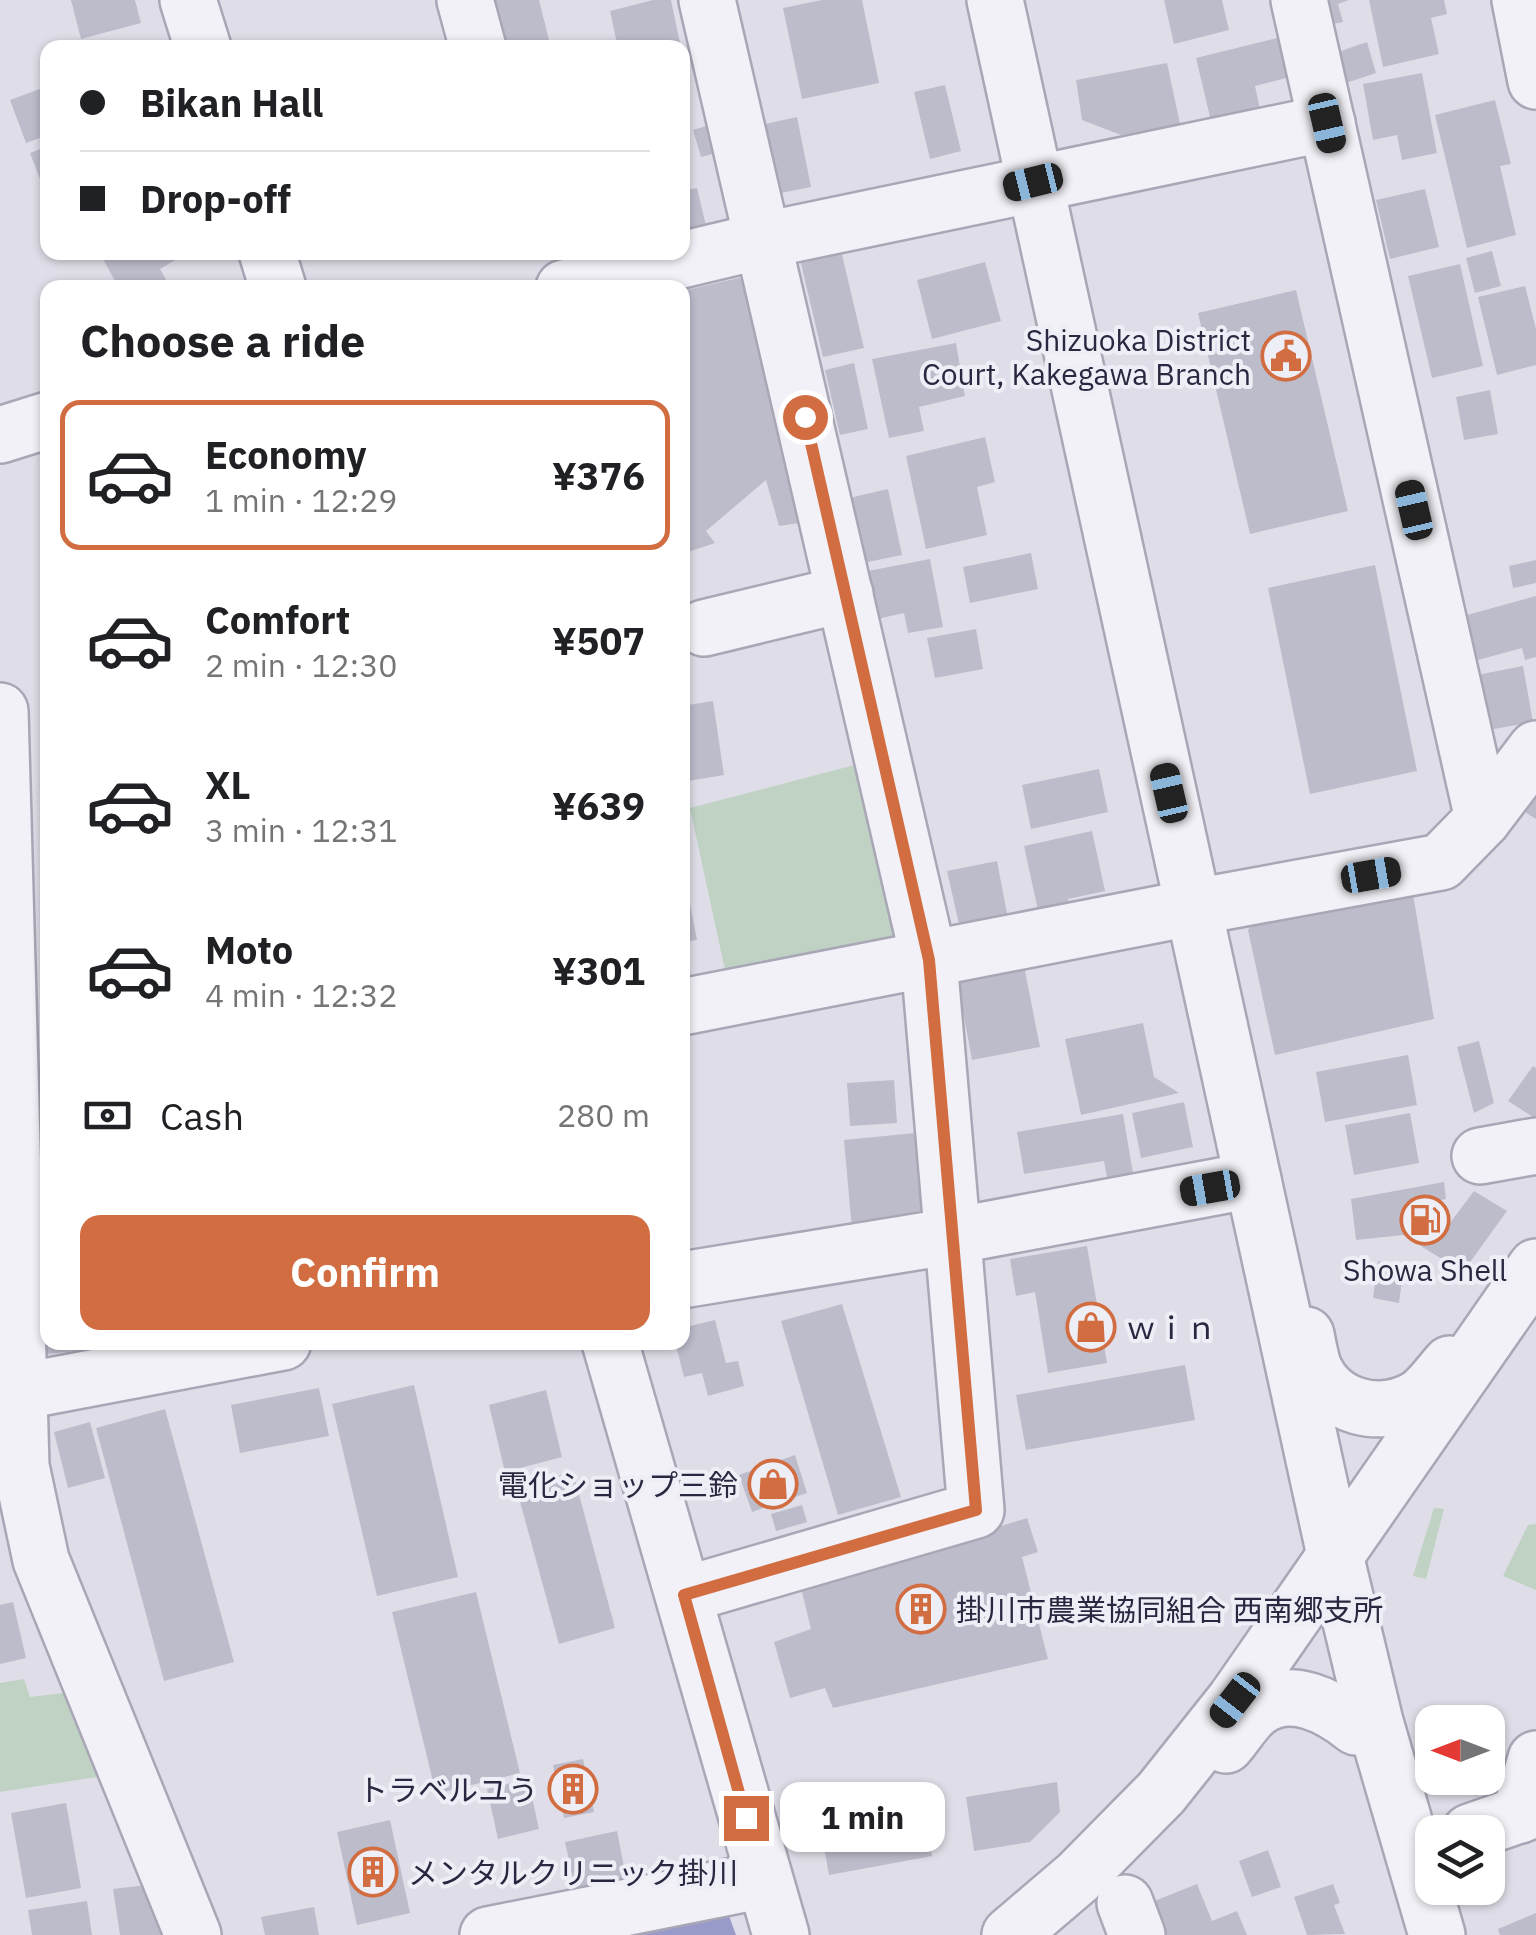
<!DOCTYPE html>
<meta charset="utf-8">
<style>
:root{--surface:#fff;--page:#f6f6f6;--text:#202124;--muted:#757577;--line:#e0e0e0;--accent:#d16d40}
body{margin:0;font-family:"IBM Plex Sans","Noto Sans JP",sans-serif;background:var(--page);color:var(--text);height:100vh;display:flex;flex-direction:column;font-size:38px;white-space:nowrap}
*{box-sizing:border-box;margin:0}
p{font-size:32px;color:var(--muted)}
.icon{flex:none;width:55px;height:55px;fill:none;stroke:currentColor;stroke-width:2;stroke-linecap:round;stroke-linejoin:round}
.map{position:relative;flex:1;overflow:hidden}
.sheet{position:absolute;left:40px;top:280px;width:650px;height:1070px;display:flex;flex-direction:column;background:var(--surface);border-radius:20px;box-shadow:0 2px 8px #0004}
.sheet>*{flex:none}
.hud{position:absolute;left:40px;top:40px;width:650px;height:220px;border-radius:20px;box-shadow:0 2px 8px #0004;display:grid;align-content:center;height:220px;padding:0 40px;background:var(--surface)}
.needle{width:65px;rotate:270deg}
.fabs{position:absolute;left:1415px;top:1705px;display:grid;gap:20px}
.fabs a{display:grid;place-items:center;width:90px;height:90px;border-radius:20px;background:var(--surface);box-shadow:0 2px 8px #0004;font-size:50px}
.end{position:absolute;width:45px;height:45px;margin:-22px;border:12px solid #d16d40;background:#fff;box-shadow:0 0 0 5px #fff}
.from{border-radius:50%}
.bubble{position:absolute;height:70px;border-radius:20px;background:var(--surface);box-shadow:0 2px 8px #0004;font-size:32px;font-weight:800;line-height:70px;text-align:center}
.car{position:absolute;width:30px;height:60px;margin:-30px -15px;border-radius:12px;box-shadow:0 0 8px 2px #0007;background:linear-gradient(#222 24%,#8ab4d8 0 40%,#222 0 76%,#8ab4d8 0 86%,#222 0)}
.hud b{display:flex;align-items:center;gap:35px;height:95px;font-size:38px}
.hud b+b{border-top:2px solid var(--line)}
.hud i{width:25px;height:25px;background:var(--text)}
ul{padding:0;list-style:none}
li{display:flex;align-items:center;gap:30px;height:150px;margin:0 20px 15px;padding:0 20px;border:5px solid transparent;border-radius:20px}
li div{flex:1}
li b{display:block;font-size:38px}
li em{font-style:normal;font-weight:800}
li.selected{border-color:var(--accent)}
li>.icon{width:90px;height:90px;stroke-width:1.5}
h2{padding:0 40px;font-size:45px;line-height:120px}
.pay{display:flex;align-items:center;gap:25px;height:110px;padding:0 40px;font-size:38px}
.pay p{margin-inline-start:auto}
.action{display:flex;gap:20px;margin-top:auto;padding:20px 40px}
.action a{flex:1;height:115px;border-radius:20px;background:var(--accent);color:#fff;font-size:40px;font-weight:800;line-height:115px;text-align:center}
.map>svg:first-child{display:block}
.green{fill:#bfd2c3}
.water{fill:#989ac9}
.building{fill:#bdbccb}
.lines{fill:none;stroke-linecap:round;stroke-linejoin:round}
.minor-casing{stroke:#a9a7b6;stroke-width:60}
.minor{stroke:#f2f1f7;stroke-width:55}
.route{stroke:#d16d40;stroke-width:12}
.labels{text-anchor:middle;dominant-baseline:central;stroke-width:8;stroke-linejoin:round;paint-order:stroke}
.poi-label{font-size:30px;fill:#2a2740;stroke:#eeeef6;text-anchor:end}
</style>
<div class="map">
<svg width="1536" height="1935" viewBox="0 0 1536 1935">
<rect width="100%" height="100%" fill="#dfdee8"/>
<g class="green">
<path d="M862,763L901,936L725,970L690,808Z"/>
<path d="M1434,1508L1444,1509L1426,1579L1413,1576Z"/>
<path d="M1536,1524V1590L1503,1576L1528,1525Z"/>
<path d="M24,1679L30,1697L81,1691L116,1774L0,1792V1683Z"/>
<path d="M1507,1757L1476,1797L1461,1778H1488V1759Z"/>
</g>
<path class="water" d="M728,1913L736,1935H613Z"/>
<g class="building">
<path d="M71,0H135L141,23L81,39Z"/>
<path d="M493,0H539L551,48H497Z"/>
<path d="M653,0H671L681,48H618L610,11Z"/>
<path d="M822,0H862L879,83L802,99L783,8Z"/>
<path d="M1164,0H1222L1229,30L1174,44Z"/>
<path d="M1317,0H1349L1338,4L1343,22L1324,26Z"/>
<path d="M1369,0H1444L1447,14L1431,18L1439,54L1383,67Z"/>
<path d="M1281,37L1290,77L1255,86L1260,109L1211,121L1196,58Z"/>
<path d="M1367,42L1376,73L1346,83L1338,52Z"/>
<path d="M1167,63L1180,124L1121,135L1082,120L1076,80Z"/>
<path d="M1422,73L1437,153L1402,160L1397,135L1373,140L1363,84Z"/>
<path d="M945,85L961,151L930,159L914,92Z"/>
<path d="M48,86V135L26,143L10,100Z"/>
<path d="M1495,100L1511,164L1500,166L1516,235L1467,248L1435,115Z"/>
<path d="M797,117L811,187L776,194L761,125Z"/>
<path d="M716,123L724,151L701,157L693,130Z"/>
<path d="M48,146V197H47L30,153Z"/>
<path d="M697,188L708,234L682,240V191Z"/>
<path d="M1425,189L1439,247L1390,259L1376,200Z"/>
<path d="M840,246L864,348L823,357L799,255Z"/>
<path d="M1492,251L1501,286L1475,293L1466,258Z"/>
<path d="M99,252H189L160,269L171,288H119Z"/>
<path d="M985,262L1001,321L932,339L917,280Z"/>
<path d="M1460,264L1483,366L1432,378L1408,276Z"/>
<path d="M747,276L806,522L779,526L766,480L706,531L715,543L682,554V291Z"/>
<path d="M1525,286L1536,329V365L1497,375L1478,297Z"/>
<path d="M1296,290L1348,511L1250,534L1198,313Z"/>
<path d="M956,343L965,396L919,407L924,431L889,438L872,359Z"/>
<path d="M854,363L868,429L840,435L825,370Z"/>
<path d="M1490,390L1498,434L1464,440L1456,397Z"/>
<path d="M985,437L995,482L977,487L987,535L926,549L906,456Z"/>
<path d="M888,489L902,555L863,563L849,498Z"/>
<path d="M1031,553L1038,589L970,603L963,567Z"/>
<path d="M930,559L943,627L908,633L904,613L877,619L868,571Z"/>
<path d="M1536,560V583L1513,588L1509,566Z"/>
<path d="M1375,565L1417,771L1310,794L1268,588Z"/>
<path d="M1536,596V657L1525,660L1522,648L1478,660L1467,615Z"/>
<path d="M976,629L983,669L935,678L927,638Z"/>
<path d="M1523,666L1533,722L1483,731L1472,676Z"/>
<path d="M713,701L724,775L682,782V706Z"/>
<path d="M1099,769L1108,812L1031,829L1022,785Z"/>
<path d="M1536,790V819L1523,811Z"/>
<path d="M1092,831L1105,891L1068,899L1071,917L1041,924L1024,846Z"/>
<path d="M997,861L1009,924L961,933L947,871Z"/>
<path d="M1412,888L1434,1019L1275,1055L1248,930L1257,918Z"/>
<path d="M690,904L697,940L682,942V906Z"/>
<path d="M1024,966L1040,1047L972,1060L957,979Z"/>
<path d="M1143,1023L1154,1077L1179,1093L1081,1115L1065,1039Z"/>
<path d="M1479,1041L1494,1103L1474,1113L1457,1047Z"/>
<path d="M1408,1055L1417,1105L1325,1122L1316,1072Z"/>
<path d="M1533,1066L1536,1068V1119L1508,1101Z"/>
<path d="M894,1080L897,1123L850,1126L847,1083Z"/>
<path d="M1184,1102L1193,1147L1141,1158L1132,1113Z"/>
<path d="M1410,1113L1419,1163L1354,1175L1345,1125Z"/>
<path d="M1123,1114L1134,1179L1108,1183L1104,1161L1024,1174L1017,1132Z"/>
<path d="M915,1133L923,1224L852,1230L844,1140Z"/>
<path d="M48,1166V1215H45L37,1167Z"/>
<path d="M1444,1182L1446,1199L1417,1204L1419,1214L1444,1231L1474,1191L1507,1211L1463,1272L1403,1235L1356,1240L1351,1199Z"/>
<path d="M1087,1246L1107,1363L1048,1373L1035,1292L1016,1296L1010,1259Z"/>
<path d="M1378,1261L1404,1266L1399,1303L1373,1298Z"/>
<path d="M48,1292V1342L128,1345L39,1355L31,1294Z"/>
<path d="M842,1304L901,1497L838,1515L781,1321Z"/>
<path d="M715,1320L726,1363L738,1361L744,1386L708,1396L702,1373L684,1377L675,1342H682V1328Z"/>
<path d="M1185,1365L1195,1420L1026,1450L1016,1395Z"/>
<path d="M414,1385L458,1577L377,1596L332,1404Z"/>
<path d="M319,1388L329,1436L240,1453L231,1405Z"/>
<path d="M546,1390L562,1457L505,1472L489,1405Z"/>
<path d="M165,1409L234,1662L164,1681L96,1428Z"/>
<path d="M90,1422L105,1478L68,1488L54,1432Z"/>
<path d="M795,1455L807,1493L752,1512L739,1475Z"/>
<path d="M573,1472L615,1628L559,1644L516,1487Z"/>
<path d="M802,1505L807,1522L776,1531L771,1514Z"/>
<path d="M1027,1518L1038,1552L1022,1557L1048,1659L833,1708L825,1688L790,1698L774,1642L811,1629L801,1588Z"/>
<path d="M476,1592L520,1773L436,1794L392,1612Z"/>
<path d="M13,1602L26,1658L0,1664V1605Z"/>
<path d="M583,1759L594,1812L564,1818L553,1765Z"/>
<path d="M528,1779L539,1829L498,1839L487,1789Z"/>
<path d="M1057,1782L1060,1812L1030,1842L974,1851L966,1797Z"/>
<path d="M902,1787L909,1827L926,1824L932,1856L829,1875L816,1802Z"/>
<path d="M66,1803L81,1888L26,1898L11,1813Z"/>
<path d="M390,1820L410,1913L357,1925L337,1832Z"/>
<path d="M617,1831L627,1882L576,1893L565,1842Z"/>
<path d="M1268,1850L1281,1887L1252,1897L1239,1861Z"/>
<path d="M1197,1884L1212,1921L1237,1911L1247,1935H1165L1152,1902Z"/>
<path d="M1333,1884L1340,1903L1334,1905L1345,1934L1307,1935L1294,1897Z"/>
<path d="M147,1885L149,1902L161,1900L166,1935H120L113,1889Z"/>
<path d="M87,1901L92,1935H32L28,1910Z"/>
<path d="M314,1907L319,1935H265L261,1917Z"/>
<path d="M1536,1913V1935H1500L1498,1929Z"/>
</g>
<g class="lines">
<g class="minor-casing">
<g id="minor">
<path d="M188,0L203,48"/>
<path d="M465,0L478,48"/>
<path d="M995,0L1335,1555L1375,1722L1437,1935"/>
<path d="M1299,0L1483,819"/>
<path d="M1520,0L1536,81"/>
<path d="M267,252L278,288"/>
<path d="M564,288L765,240L1327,123"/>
<path d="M0,435L48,420"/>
<path d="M704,628L845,594"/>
<path d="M0,711L21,1466L41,1560L193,1935"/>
<path d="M682,1007L1195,907L1441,862L1483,819L1536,749"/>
<path d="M1480,1156L1536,1146"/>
<path d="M682,1280L953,1236L1253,1180"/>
<path d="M1306,1335C1308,1345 1310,1356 1313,1366C1330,1408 1380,1420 1418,1398C1430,1390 1440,1375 1450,1364"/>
<path d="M610,1342L781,1935"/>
<path d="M0,1400L18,1392L283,1342"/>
<path d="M684,1595L976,1510L929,960L707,0"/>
<path d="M1226,1745C1236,1734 1246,1716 1258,1708C1291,1685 1330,1706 1356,1727"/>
<path d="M1520,1815L1536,1759"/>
<path d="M1470,1832L1536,1809"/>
<path d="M1125,1903L1137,1935"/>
<path d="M488,1935L764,1880"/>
<path d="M1010,1935L1078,1877L1161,1793L1235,1700L1536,1267"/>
</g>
</g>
<use href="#minor" class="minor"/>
</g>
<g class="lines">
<path class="route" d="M746,1818L684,1595L976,1510L929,960L805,417"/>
</g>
<defs>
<g id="civic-ring" transform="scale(2.5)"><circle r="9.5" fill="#eeeef6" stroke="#d16d40" stroke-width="1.5"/><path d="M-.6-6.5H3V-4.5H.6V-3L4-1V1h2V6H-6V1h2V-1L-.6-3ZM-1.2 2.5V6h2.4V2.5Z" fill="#d16d40"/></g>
<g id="fuel-ring" transform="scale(2.5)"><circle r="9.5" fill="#eeeef6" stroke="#d16d40" stroke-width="1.5"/><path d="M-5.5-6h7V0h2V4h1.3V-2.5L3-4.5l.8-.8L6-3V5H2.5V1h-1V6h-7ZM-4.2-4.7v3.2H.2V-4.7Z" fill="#d16d40"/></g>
<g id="shop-ring" transform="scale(2.5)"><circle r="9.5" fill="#eeeef6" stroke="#d16d40" stroke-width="1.5"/><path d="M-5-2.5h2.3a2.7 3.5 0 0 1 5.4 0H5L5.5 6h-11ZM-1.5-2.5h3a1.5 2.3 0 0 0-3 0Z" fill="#d16d40"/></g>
<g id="building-ring" transform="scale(2.5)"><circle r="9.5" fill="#eeeef6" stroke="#d16d40" stroke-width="1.5"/><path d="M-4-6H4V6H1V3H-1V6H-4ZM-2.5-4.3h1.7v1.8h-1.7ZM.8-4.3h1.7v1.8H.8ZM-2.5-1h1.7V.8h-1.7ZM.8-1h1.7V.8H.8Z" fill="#d16d40"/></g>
</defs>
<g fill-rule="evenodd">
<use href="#civic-ring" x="1286" y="356"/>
<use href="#fuel-ring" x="1425" y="1220"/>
<use href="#shop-ring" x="1091" y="1327"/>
<use href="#shop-ring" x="773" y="1484"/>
<use href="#building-ring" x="921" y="1609"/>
<use href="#building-ring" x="573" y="1789"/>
<use href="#building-ring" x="373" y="1872"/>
</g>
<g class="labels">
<g class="poi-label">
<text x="1251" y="339">Shizuoka District<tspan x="1251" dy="34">Court, Kakegawa Branch</tspan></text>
<text x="1425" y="1269" text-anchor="middle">Showa Shell</text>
<text x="1126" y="1327" text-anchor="start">ｗｉｎ</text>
<text x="738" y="1484">電化ショップ三鈴</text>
<text x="956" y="1609" text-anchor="start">掛川市農業協同組合 西南郷支所</text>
<text x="538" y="1789">トラベルユう</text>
<text x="408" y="1872" text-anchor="start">メンタルクリニック掛川</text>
</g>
</g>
</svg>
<div class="fabs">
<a><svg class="needle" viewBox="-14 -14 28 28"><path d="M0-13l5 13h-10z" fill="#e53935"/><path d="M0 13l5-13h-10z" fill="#757577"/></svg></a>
<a><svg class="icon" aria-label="layers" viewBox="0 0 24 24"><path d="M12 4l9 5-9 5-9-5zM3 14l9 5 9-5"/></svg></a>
</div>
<i class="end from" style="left:805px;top:417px"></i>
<i class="end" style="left:746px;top:1818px"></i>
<div class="bubble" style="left:780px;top:1782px;width:165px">1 min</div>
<i class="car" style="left:1327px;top:123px;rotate:167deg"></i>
<i class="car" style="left:1033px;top:182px;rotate:256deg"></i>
<i class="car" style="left:1414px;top:510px;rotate:347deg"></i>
<i class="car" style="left:1169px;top:793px;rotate:347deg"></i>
<i class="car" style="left:1371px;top:875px;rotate:80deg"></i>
<i class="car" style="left:1210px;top:1188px;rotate:260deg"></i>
<i class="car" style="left:1235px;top:1700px;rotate:218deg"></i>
<div class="hud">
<b><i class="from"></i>Bikan Hall</b>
<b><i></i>Drop-off</b>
</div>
<section class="sheet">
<h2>Choose a ride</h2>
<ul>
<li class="selected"><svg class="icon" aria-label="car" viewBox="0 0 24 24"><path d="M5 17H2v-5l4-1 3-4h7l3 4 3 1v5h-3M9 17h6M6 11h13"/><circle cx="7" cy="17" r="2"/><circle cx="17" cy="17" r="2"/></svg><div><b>Economy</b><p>1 min · 12:29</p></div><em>¥376</em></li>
<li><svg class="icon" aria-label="car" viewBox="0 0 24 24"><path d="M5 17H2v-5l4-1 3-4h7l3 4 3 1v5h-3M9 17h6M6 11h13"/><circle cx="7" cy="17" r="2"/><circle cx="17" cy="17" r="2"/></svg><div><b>Comfort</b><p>2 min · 12:30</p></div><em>¥507</em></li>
<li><svg class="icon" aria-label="car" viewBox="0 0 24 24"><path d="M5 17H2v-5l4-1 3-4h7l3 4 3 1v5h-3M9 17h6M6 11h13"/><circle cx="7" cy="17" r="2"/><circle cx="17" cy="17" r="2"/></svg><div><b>XL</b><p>3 min · 12:31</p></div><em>¥639</em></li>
<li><svg class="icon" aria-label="car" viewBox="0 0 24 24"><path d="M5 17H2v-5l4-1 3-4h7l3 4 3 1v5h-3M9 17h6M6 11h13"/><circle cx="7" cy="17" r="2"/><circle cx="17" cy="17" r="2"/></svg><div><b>Moto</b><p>4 min · 12:32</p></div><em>¥301</em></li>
</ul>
<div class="pay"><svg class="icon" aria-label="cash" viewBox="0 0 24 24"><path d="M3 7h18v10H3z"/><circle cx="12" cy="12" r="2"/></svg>Cash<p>280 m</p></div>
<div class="action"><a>Confirm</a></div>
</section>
</div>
